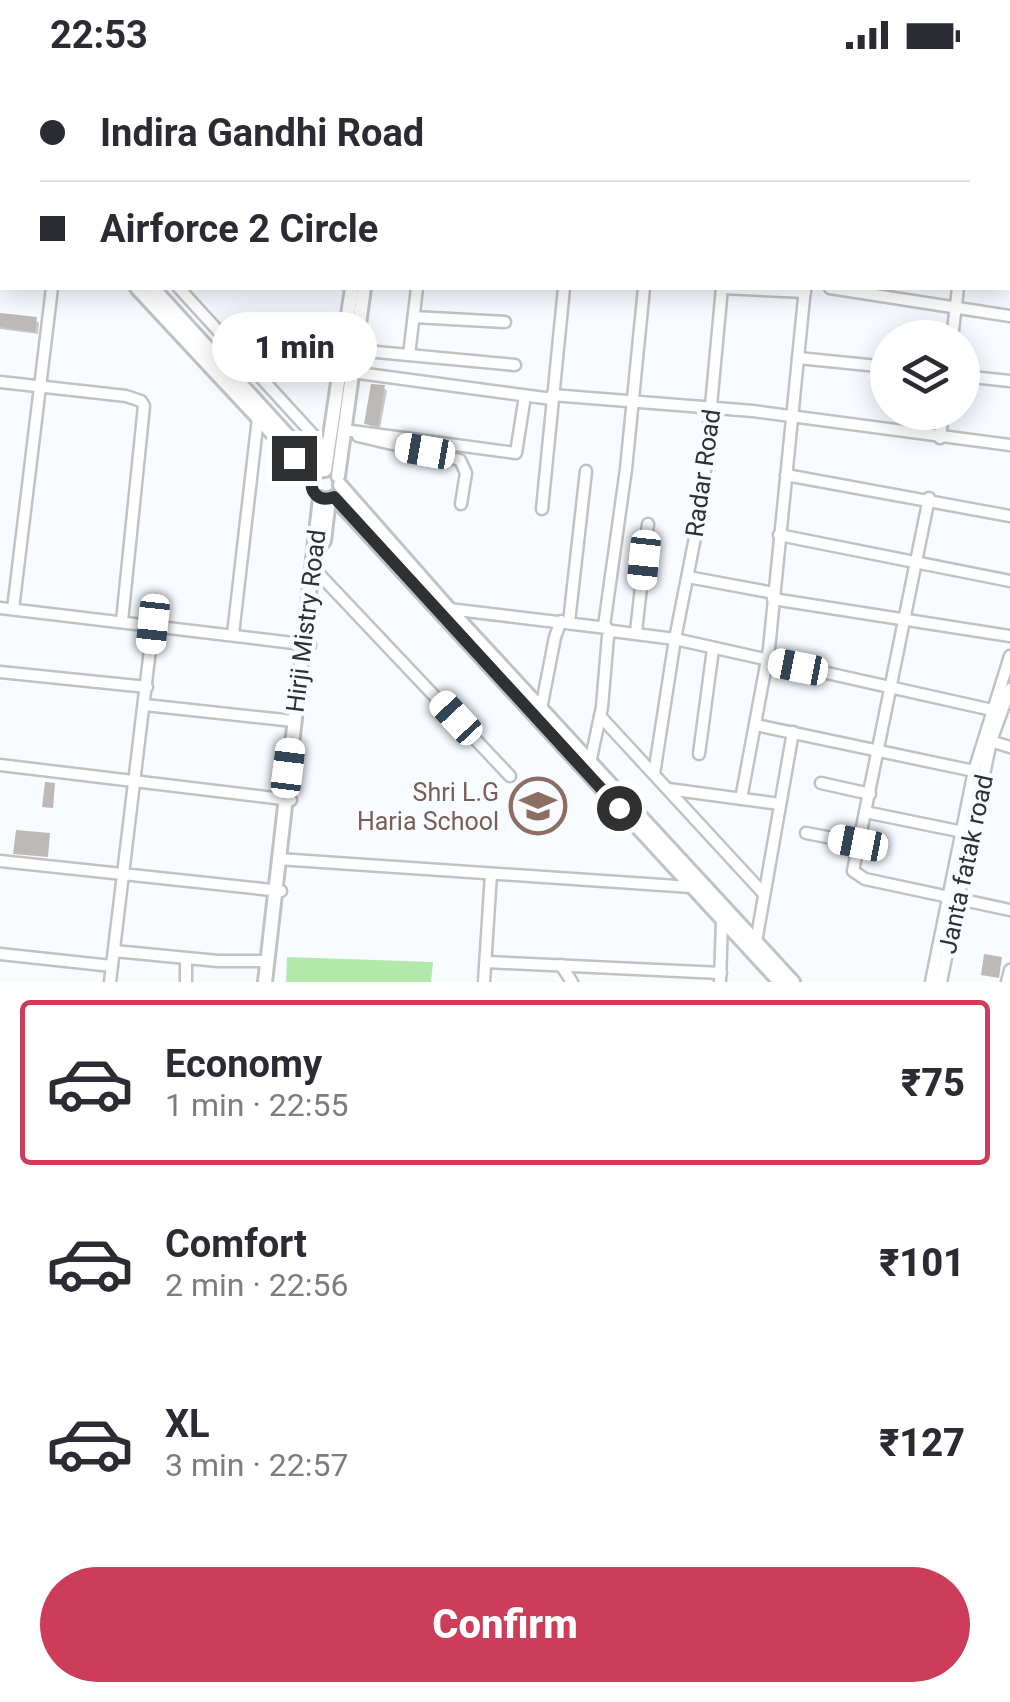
<!DOCTYPE html>
<meta charset="utf-8">
<style>
:root{--surface:#fff;--page:#f2f2f3;--text:#2b2b33;--muted:#7c7c81;--line:#e1e1e2;--accent:#cd3d5a}
body{margin:0;font-family:Roboto,sans-serif;background:var(--page);color:var(--text);height:100vh;display:flex;flex-direction:column;font-size:38px;white-space:nowrap}
*{box-sizing:border-box;margin:0}
p{font-size:32px;color:var(--muted)}
.icon{flex:none;width:55px;height:55px;fill:none;stroke:currentColor;stroke-width:2;stroke-linecap:round;stroke-linejoin:round}
.map{position:relative;height:912px;overflow:hidden}
.sheet{display:flex;flex-direction:column;background:var(--surface);flex:1}
.sheet>*{flex:none}
.hud{position:absolute;left:0px;top:0px;width:1010px;height:220px;box-shadow:0 5px 25px #0003;display:grid;align-content:center;height:220px;padding:0 40px;background:var(--surface)}
.fabs{position:absolute;left:870px;top:250px;display:grid;gap:20px}
.fabs a{display:grid;place-items:center;width:110px;height:110px;border-radius:50%;background:var(--surface);box-shadow:0 5px 25px #0003;font-size:50px}
.end{position:absolute;width:45px;height:45px;margin:-22px;border:12px solid #2f3032;background:#fff;box-shadow:0 0 0 5px #fff}
.from{border-radius:50%}
.bubble{position:absolute;height:70px;border-radius:35px;background:var(--surface);box-shadow:0 5px 25px #0003;font-size:32px;font-weight:800;line-height:70px;text-align:center}
.car{position:absolute;width:30px;height:60px;margin:-30px -15px;border-radius:12px;box-shadow:0 0 8px 2px #0007;background:linear-gradient(#fff 24%,#345 0 40%,#fff 0 76%,#345 0 86%,#fff 0)}
.hud b{display:flex;align-items:center;gap:35px;height:95px;font-size:38px}
.hud b+b{border-top:2px solid var(--line)}
.hud i{width:25px;height:25px;background:var(--text)}
ul{padding:18px 0 0;list-style:none}
li{display:flex;align-items:center;gap:30px;height:165px;margin:0 20px 15px;padding:0 20px;border:5px solid transparent;border-radius:10px}
li div{flex:1}
li b{display:block;font-size:38px}
li em{font-style:normal;font-weight:800}
li.current{border-color:var(--accent)}
li>.icon{width:90px;height:90px;stroke-width:1.5}
.cta{display:flex;gap:20px;margin-top:auto;padding:20px 40px}
.cta a{flex:1;height:115px;border-radius:60px;background:var(--accent);color:#fff;font-size:40px;font-weight:800;line-height:115px;text-align:center}
.status{display:flex;justify-content:space-between;align-items:center;height:70px;padding:0 50px;background:var(--surface);direction:ltr}
.status svg{height:28px;fill:currentColor}
.map>svg:first-child{display:block}
.green{fill:#b2e9a9}
.shadow{fill:#0003}
.building{fill:#bcb9b6}
.lines{fill:none;stroke-linecap:round;stroke-linejoin:round}
.minor-casing{stroke:#c0c3c6;stroke-width:15}
.major-casing{stroke:#c0c3c6;stroke-width:18}
.minor{stroke:#fff;stroke-width:10}
.major{stroke:#fff;stroke-width:12}
.route{stroke:#2f3032;stroke-width:12}
.labels{text-anchor:middle;dominant-baseline:central;stroke-width:9;stroke-linejoin:round;paint-order:stroke}
.street-label{font-size:25px;fill:#2f3032;stroke:#f8fbff}
.education-label{font-size:25px;fill:#785e54;stroke:#f8fbff;text-anchor:end}
</style>
<div class="status"><b>22:53</b><svg viewBox="0 0 49 12"><path d="M0 12V9h3v3zM5 12V6h3v6zM10 12V3h3v9zM15 12V0h3v12zM26 1h20v11H26zM47 4h2v5h-2z"/></svg></div>
<div class="map">
<svg width="1010" height="912" viewBox="0 0 1010 912">
<rect width="100%" height="100%" fill="#f8fbff"/>
<g class="green">
<path d="M836,0H1010V101L1008,2H836Z"/>
<path d="M287,887L433,892L431,912H286Z"/>
</g>
<g class="shadow">
<path d="M0,246L35,250L39,253L38,264L0,259Z"/>
<path d="M384,318L387,321L380,358L370,356L366,353Z"/>
</g>
<g class="building">
<path d="M0,243L37,247L35,262L0,257Z"/>
<path d="M371,314L385,315L378,356L364,354Z"/>
<path d="M45,712L55,713L53,738L42,737Z"/>
<path d="M16,760L50,763L48,787L13,784Z"/>
<path d="M984,884L1002,887L999,908L981,905Z"/>
</g>
<g class="lines">
<g class="minor-casing">
<g id="minor">
<path d="M428,0L454,2"/>
<path d="M91,2L93,0"/>
<path d="M217,2L219,0"/>
<path d="M518,2V0"/>
<path d="M558,2V0"/>
<path d="M597,2V0"/>
<path d="M637,2V0"/>
<path d="M675,2V0"/>
<path d="M784,2V0"/>
<path d="M825,2L826,0"/>
<path d="M0,22L2,25"/>
<path d="M1008,111H1010"/>
<path d="M179,218L328,381"/>
<path d="M723,218L805,222"/>
<path d="M830,218L1010,246"/>
<path d="M414,247L505,252"/>
<path d="M952,268L958,218"/>
<path d="M355,280L515,295"/>
<path d="M409,285L417,218"/>
<path d="M798,288L888,297"/>
<path d="M351,302L552,329"/>
<path d="M962,306L1010,311"/>
<path d="M0,312L126,326L141,331L144,336L122,551"/>
<path d="M552,325L753,341L1010,375"/>
<path d="M344,360L516,383L525,326"/>
<path d="M358,366L460,390L466,403L461,434"/>
<path d="M940,368L943,342"/>
<path d="M786,405L1010,446"/>
<path d="M929,428L853,801L865,809L1010,840"/>
<path d="M542,439L564,218"/>
<path d="M779,465L1010,511"/>
<path d="M319,504L510,706"/>
<path d="M688,507L774,523"/>
<path d="M773,529L1010,566"/>
<path d="M0,538L310,575"/>
<path d="M13,539L52,218"/>
<path d="M449,539L607,558"/>
<path d="M569,552L586,401"/>
<path d="M604,556L626,399L644,218"/>
<path d="M636,562L648,454"/>
<path d="M233,564L258,348"/>
<path d="M0,602L147,617"/>
<path d="M145,635L294,651"/>
<path d="M541,639L555,567L561,551"/>
<path d="M600,646L764,824"/>
<path d="M756,655L974,701"/>
<path d="M987,670L1010,677"/>
<path d="M699,684L713,579"/>
<path d="M590,693L602,637L608,566L612,561L675,569L702,432L722,218"/>
<path d="M0,695L291,730"/>
<path d="M654,704L675,569L1001,642"/>
<path d="M821,713L870,724"/>
<path d="M668,719L780,734"/>
<path d="M741,729L769,579L805,218"/>
<path d="M865,742L963,762"/>
<path d="M806,763L858,773"/>
<path d="M278,789L691,817"/>
<path d="M0,791L281,821"/>
<path d="M756,872L793,662"/>
<path d="M114,881L218,891H267"/>
<path d="M0,884L112,896"/>
<path d="M486,892L721,903"/>
<path d="M561,895L572,912"/>
<path d="M110,912L153,555"/>
<path d="M186,912V889"/>
<path d="M484,912L491,804"/>
<path d="M720,912L722,850"/>
<path d="M931,912L974,701L1010,586"/>
<path d="M941,912L991,671L1010,619"/>
<path d="M1007,912L1010,900"/>
</g>
</g>
<g class="major-casing">
<g id="major">
<path d="M383,2V0"/>
<path d="M395,2V0"/>
<path d="M0,50L2,53"/>
<path d="M0,67L2,70"/>
<path d="M137,218L313,407"/>
<path d="M153,218L320,401"/>
<path d="M325,400L352,218"/>
<path d="M338,406L364,218"/>
<path d="M340,415L449,539L793,912"/>
<path d="M334,427L780,912"/>
<path d="M324,471L329,429"/>
<path d="M265,912L320,428"/>
</g>
</g>
<use href="#minor" class="minor"/>
<use href="#major" class="major"/>
</g>
<g class="lines">
<path class="route" d="M294,388L313,407C308,422 319,433 334,427L619,738"/>
</g>
<defs>
<g id="school-ring" transform="scale(2.875)"><circle r="9.5" fill="#f8fbff" stroke="#8d6e63" stroke-width="1.5"/><path d="M0-5L7-2L0 1L-7-2ZM-4 1L0 2.5L4 1V4Q0 6-4 4Z" fill="#8d6e63"/></g>
</defs>
<g fill-rule="evenodd">
<use href="#school-ring" x="538" y="736"/>
</g>
<g class="labels">
<g class="street-label">
<text transform="translate(703 403) rotate(-82)">Radar Road</text>
<text transform="translate(306 551) rotate(-83)">Hirji Mistry Road</text>
<text transform="translate(966 794) rotate(-78)">Janta fatak road</text>
</g>
<g class="education-label">
<text x="499" y="722">Shri L.G<tspan x="499" dy="29">Haria School</tspan></text>
</g>
</g>
</svg>
<div class="fabs">
<a><svg class="icon" aria-label="layers" viewBox="0 0 24 24"><path d="M12 4l9 5-9 5-9-5zM3 14l9 5 9-5"/></svg></a>
</div>
<i class="end from" style="left:619px;top:738px"></i>
<i class="end" style="left:294px;top:388px"></i>
<div class="bubble" style="left:212px;top:242px;width:165px">1 min</div>
<i class="car" style="left:425px;top:381px;rotate:280deg"></i>
<i class="car" style="left:644px;top:490px;rotate:186deg"></i>
<i class="car" style="left:153px;top:554px;rotate:186deg"></i>
<i class="car" style="left:798px;top:597px;rotate:281deg"></i>
<i class="car" style="left:456px;top:648px;rotate:317deg"></i>
<i class="car" style="left:288px;top:698px;rotate:7deg"></i>
<i class="car" style="left:858px;top:773px;rotate:281deg"></i>
<div class="hud">
<b><i class="from"></i>Indira Gandhi Road</b>
<b><i></i>Airforce 2 Circle</b>
</div>
</div>
<section class="sheet">
<ul>
<li class="current"><svg class="icon" aria-label="car" viewBox="0 0 24 24"><path d="M5 17H2v-5l4-1 3-4h7l3 4 3 1v5h-3M9 17h6M6 11h13"/><circle cx="7" cy="17" r="2"/><circle cx="17" cy="17" r="2"/></svg><div><b>Economy</b><p>1 min · 22:55</p></div><em>₹75</em></li>
<li><svg class="icon" aria-label="car" viewBox="0 0 24 24"><path d="M5 17H2v-5l4-1 3-4h7l3 4 3 1v5h-3M9 17h6M6 11h13"/><circle cx="7" cy="17" r="2"/><circle cx="17" cy="17" r="2"/></svg><div><b>Comfort</b><p>2 min · 22:56</p></div><em>₹101</em></li>
<li><svg class="icon" aria-label="car" viewBox="0 0 24 24"><path d="M5 17H2v-5l4-1 3-4h7l3 4 3 1v5h-3M9 17h6M6 11h13"/><circle cx="7" cy="17" r="2"/><circle cx="17" cy="17" r="2"/></svg><div><b>XL</b><p>3 min · 22:57</p></div><em>₹127</em></li>
</ul>
<div class="cta"><a>Confirm</a></div>
</section>
